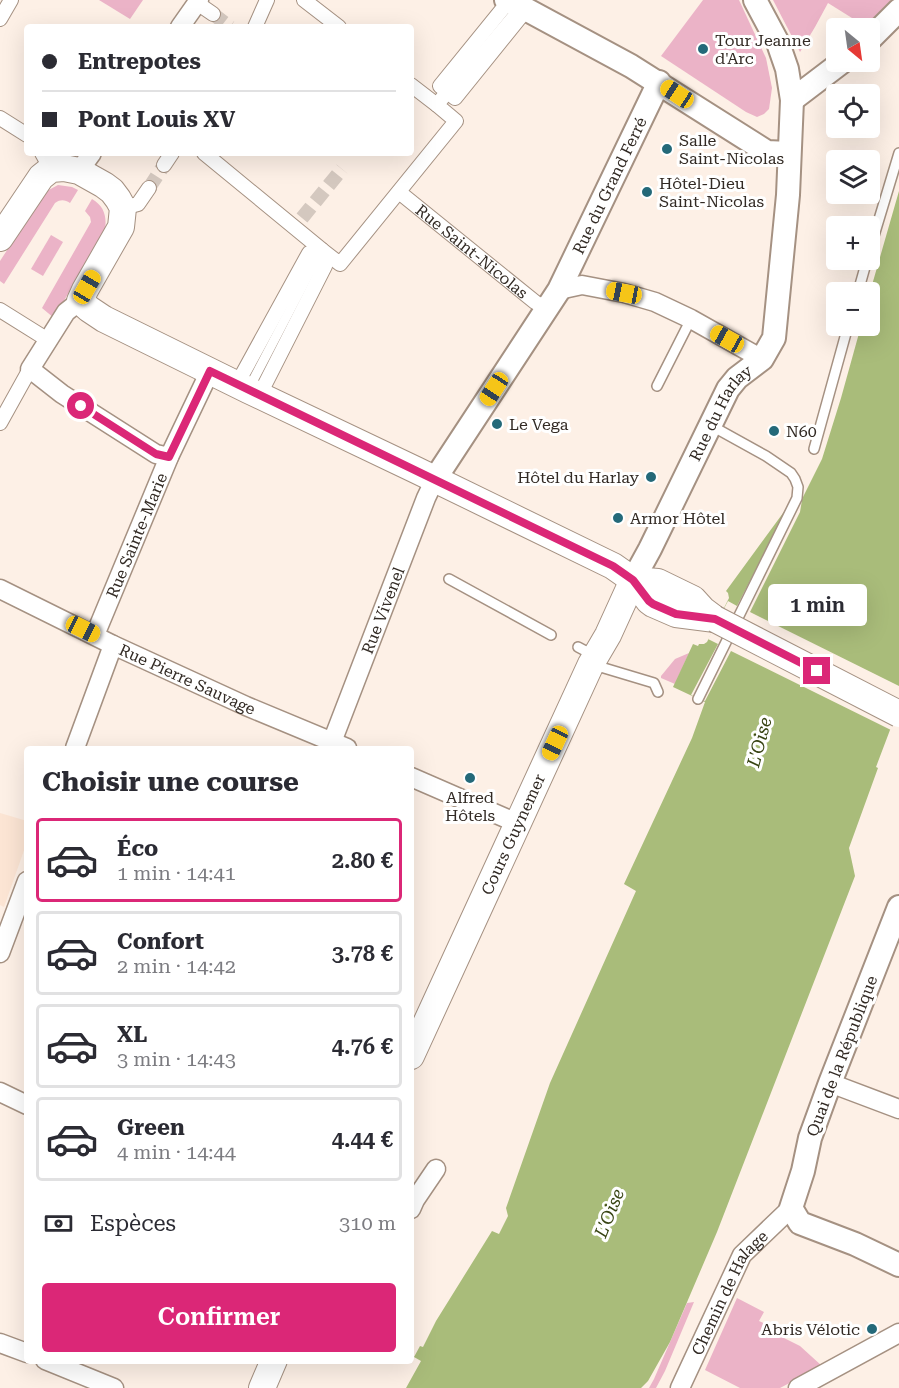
<!DOCTYPE html>
<html lang="fr">
<meta charset="utf-8">
<style>
:root{--surface:#fff;--page:#f2f2f3;--text:#2b2b33;--muted:#7c7c81;--line:#e1e1e2;--accent:#db2777}
body{margin:0;font-family:"Roboto Serif",serif;background:var(--page);color:var(--text);height:100vh;display:flex;flex-direction:column;font-size:22px;white-space:nowrap}
*{box-sizing:border-box;margin:0}
p{font-size:20px;color:var(--muted)}
.icon{flex:none;width:33px;height:33px;fill:none;stroke:currentColor;stroke-width:2;stroke-linecap:round;stroke-linejoin:round}
.map{position:relative;flex:1;overflow:hidden}
.sheet{position:absolute;left:24px;top:746px;width:390px;height:618px;display:flex;flex-direction:column;background:var(--surface);border-radius:6px;box-shadow:0 6px 24px #0002}
.sheet>*{flex:none}
.hud{position:absolute;left:24px;top:24px;width:390px;height:132px;border-radius:6px;box-shadow:0 6px 24px #0002;display:grid;align-content:center;height:132px;padding:0 18px;background:var(--surface)}
.needle{width:39px;rotate:151deg}
.controls{position:absolute;left:826px;top:18px;display:grid;gap:12px}
.controls a{display:grid;place-items:center;width:54px;height:54px;border-radius:6px;background:var(--surface);box-shadow:0 6px 24px #0002;font-size:30px}
.end{position:absolute;width:27px;height:27px;margin:-14px;border:8px solid #db2777;background:#fff;box-shadow:0 0 0 3px #fff}
.from{border-radius:50%}
.bubble{position:absolute;height:42px;border-radius:6px;background:var(--surface);box-shadow:0 6px 24px #0002;font-size:20px;font-weight:600;line-height:42px;text-align:center}
.car{position:absolute;width:18px;height:36px;margin:-18px -9px;border-radius:8px;box-shadow:0 0 4px 2px #0007;background:linear-gradient(#f5c518 24%,#345 0 40%,#f5c518 0 76%,#345 0 86%,#f5c518 0)}
.hud b{display:flex;align-items:center;gap:21px;height:57px;font-size:22px}
.hud b+b{border-top:2px solid var(--line)}
.hud i{width:15px;height:15px;background:var(--text)}
ul{padding:0;list-style:none}
li{display:flex;align-items:center;gap:18px;height:84px;margin:0 12px 9px;padding:0 6px;border:3px solid var(--line);border-radius:6px}
li div{flex:1}
li b{display:block;font-size:22px}
li em{font-style:normal;font-weight:600}
li.active{border-color:var(--accent)}
li>.icon{width:54px;height:54px;stroke-width:1.5}
h2{padding:0 18px;font-size:27px;line-height:72px}
.pay{display:flex;align-items:center;gap:15px;height:66px;padding:0 18px;font-size:22px}
.pay p{margin-inline-start:auto}
.cta{display:flex;gap:12px;margin-top:auto;padding:12px 18px}
.cta a{flex:1;height:69px;border-radius:6px;background:var(--accent);color:#fff;font-size:24px;font-weight:600;line-height:69px;text-align:center}
.map>svg:first-child{display:block}
.built{fill:#fce5d4}
.green{fill:#ebb3c7}
.water{fill:#a9bc7a}
.pier{fill:#fdf0e6}
.lines{fill:none;stroke-linecap:round;stroke-linejoin:round}
.pedestrian-tunnel{stroke:#d4c8bf;stroke-width:14;stroke-dasharray:14 7;stroke-linecap:butt}
.service-casing{stroke:#a59182;stroke-width:12}
.pedestrian-casing{stroke:#a59182;stroke-width:16}
.minor-casing{stroke:#a59182;stroke-width:21}
.tertiary-casing{stroke:#a59182;stroke-width:26}
.secondary-casing{stroke:#a59182;stroke-width:28}
.service{stroke:#fff;stroke-width:9}
.pedestrian{stroke:#fff;stroke-width:14}
.minor{stroke:#fff;stroke-width:18}
.tertiary{stroke:#fff;stroke-width:22}
.secondary{stroke:#fff;stroke-width:26}
.secondary-bridge-casing{stroke:#a59182;stroke-width:28;stroke-linecap:butt}
.secondary-bridge{stroke:#fff;stroke-width:26}
.route{stroke:#db2777;stroke-width:8}
.poi-dot{fill:#246979;stroke:#fff;stroke-width:2}
.labels{text-anchor:middle;dominant-baseline:central;stroke-width:6;stroke-linejoin:round;paint-order:stroke}
.poi-label{font-size:16px;fill:#322a24;stroke:#fff;text-anchor:start}
.street-label{font-size:16px;fill:#322a24;stroke:#fff}
.water-label{font-size:18px;font-style:italic;fill:#384413;stroke:#fff}
</style>
<div class="map">
<svg width="899" height="1388" viewBox="0 0 899 1388">
<rect width="100%" height="100%" fill="#fdf0e6"/>
<path class="built" d="M0,813L27,821V842L4,907L0,905Z"/>
<g class="green">
<path d="M99,0H143L130,19Z"/>
<path d="M703,0H739L766,58L772,88L769,109L764,114L757,117L746,112L661,56Z"/>
<path d="M773,0H891L863,28L851,20L852,18L828,3L815,27L800,52Z"/>
<path d="M58,185L72,187L78,190L70,203C65,200 61,199 55,203L4,284L0,281V261L45,192Z"/>
<path d="M92,199C104,206 107,216 105,230L54,318L42,308L91,222L90,217L85,211Z"/>
<path d="M51,235L63,242L43,276L31,269Z"/>
<path d="M689,653L675,684L661,678V676L675,659Z"/>
<path d="M737,1298L764,1312L759,1321L773,1327L780,1336L800,1346L822,1366L780,1388H740L705,1370Z"/>
<path d="M694,1302L665,1371L656,1388H649L654,1379L687,1303Z"/>
</g>
<path class="water" d="M899,191V712L890,730L876,767L878,768L849,848L855,876L717,1232L670,1342L648,1381L641,1388H406L421,1361L414,1357L420,1346L423,1347L436,1321L492,1231L499,1234L508,1216L506,1208L550,1083L636,891L624,884L692,738L705,702L673,687L693,644L698,646L699,644H704L707,642L729,598L728,593L726,591L786,509L798,507L822,459L841,398L861,326H870V292Z"/>
<path class="pier" d="M804,488L800,512L750,612L899,686V718L893,731L731,651L705,701L691,695L718,644L708,639L728,601L737,606L786,511V506L790,507L796,505Z"/>
<g class="lines">
<g class="pedestrian-tunnel">
<path d="M213,14L230,27"/>
<path d="M149,188L164,165"/>
<path d="M302,218L342,169"/>
</g>
<g class="service-casing">
<g id="service">
<path d="M452,87L520,6"/>
<path d="M870,249L899,153"/>
<path d="M858,292L867,260"/>
<path d="M657,386L691,319"/>
<path d="M249,388L313,266"/>
<path d="M814,449L848,326"/>
<path d="M449,579L551,635"/>
<path d="M578,647L593,655"/>
<path d="M594,665L654,683L658,692"/>
<path d="M698,699L797,498L798,487L795,479L791,473L766,456L710,425"/>
</g>
</g>
<g class="pedestrian-casing">
<g id="pedestrian">
<path d="M304,0L339,27"/>
<path d="M509,1L440,86L455,98L526,10"/>
<path d="M197,3L213,14"/>
<path d="M0,19L11,0"/>
<path d="M255,27L267,0"/>
<path d="M411,85L437,105"/>
<path d="M0,118L27,135"/>
<path d="M42,153L51,169"/>
<path d="M204,153L322,250"/>
<path d="M164,165L172,153"/>
<path id="s1" d="M399,192L535,302L547,309"/>
<path d="M123,208L138,204L149,188"/>
<path d="M317,259L322,250L340,264L456,121L437,105L447,92"/>
<path d="M0,310L48,340"/>
<path d="M237,384L309,253L325,266L259,396"/>
<path d="M0,423L30,369"/>
</g>
</g>
<g class="minor-casing">
<g id="minor">
<path d="M180,27L199,0"/>
<path d="M79,171L92,153"/>
<path d="M559,290L582,285L624,293L655,302L691,319L762,359"/>
<path d="M80,301L66,312L30,369L62,394L156,454L169,457"/>
<path id="s2" d="M0,589L113,645L246,706L347,748"/>
<path id="s3" d="M95,635L169,457L210,371"/>
<path id="s4" d="M332,742L426,498L435,479"/>
<path d="M75,748L113,645"/>
<path d="M411,777L517,823"/>
<path d="M0,953L27,881"/>
<path d="M830,1083L899,1109"/>
<path d="M0,1092L27,1105"/>
<path d="M411,1209L415,1200L436,1169"/>
<path d="M0,1343L27,1353"/>
<path d="M45,1360L114,1388"/>
<path id="s5" d="M680,1388L742,1255L791,1208"/>
<path d="M798,1388L899,1333"/>
</g>
</g>
<g class="tertiary-casing">
<g id="tertiary">
<path d="M506,0L520,6L631,66L767,152L789,153"/>
<path d="M870,39L899,10"/>
<path d="M792,100L842,62"/>
<path id="s6" d="M435,479L559,290L659,82"/>
<path id="s7" d="M633,580L650,549L728,389L737,378L762,359L774,338L788,195L792,100L787,69L778,43L755,0"/>
<path d="M899,907L830,1083L810,1138L803,1171L791,1208L800,1223L855,1244L899,1265"/>
</g>
</g>
<g class="secondary-casing">
<g id="secondary">
<path d="M0,238L41,177L51,169L64,168L79,171L104,185L112,191L118,199L123,208L121,227L85,290L80,301L89,309L104,319L248,390L416,470L613,566L633,580L649,601L653,604L676,614L715,619"/>
<path d="M633,580L658,582L693,599L703,610L715,619"/>
<path id="s8" d="M411,1056L591,664L608,635L633,580"/>
<path d="M262,1388L274,1360"/>
</g>
</g>
<use href="#service" class="service"/>
<use href="#pedestrian" class="pedestrian"/>
<use href="#minor" class="minor"/>
<use href="#tertiary" class="tertiary"/>
<use href="#secondary" class="secondary"/>
<g class="secondary-bridge-casing">
<path id="secondary-bridge" d="M715,619L899,714"/>
</g>
<use href="#secondary-bridge" class="secondary-bridge"/>
</g>
<g class="lines">
<path class="route" d="M81,406L156,454L169,457L210,371L613,566L633,580L649,601L653,604L676,614L715,619L817,671"/>
</g>
<g class="poi-dot">
<circle cx="703" cy="49" r="6"/>
<circle cx="667" cy="149" r="6"/>
<circle cx="647" cy="192" r="6"/>
<circle cx="497" cy="424" r="6"/>
<circle cx="774" cy="431" r="6"/>
<circle cx="651" cy="477" r="6"/>
<circle cx="618" cy="518" r="6"/>
<circle cx="470" cy="778" r="6"/>
<circle cx="872" cy="1329" r="6"/>
</g>
<g class="labels">
<g class="poi-label">
<text x="715" y="40">Tour Jeanne<tspan x="715" dy="18">d'Arc</tspan></text>
<text x="679" y="140">Salle<tspan x="679" dy="18">Saint-Nicolas</tspan></text>
<text x="659" y="183">Hôtel-Dieu<tspan x="659" dy="18">Saint-Nicolas</tspan></text>
<text x="509" y="424">Le Vega</text>
<text x="786" y="431">N60</text>
<text x="639" y="477" text-anchor="end">Hôtel du Harlay</text>
<text x="630" y="518">Armor Hôtel</text>
<text x="470" y="797" text-anchor="middle">Alfred<tspan x="470" dy="18">Hôtels</tspan></text>
<text x="860" y="1329" text-anchor="end">Abris Vélotic</text>
</g>
<g class="street-label">
<text stroke="none"><textPath href="#s6" startOffset="342">Rue du Grand Ferré</textPath></text>
<text stroke="none"><textPath href="#s1" startOffset="94">Rue Saint-Nicolas</textPath></text>
<text stroke="none"><textPath href="#s7" startOffset="189">Rue du Harlay</textPath></text>
<text stroke="none"><textPath href="#s3" startOffset="108">Rue Sainte-Marie</textPath></text>
<text stroke="none"><textPath href="#s4" startOffset="141">Rue Vivenel</textPath></text>
<text stroke="none"><textPath href="#s2" startOffset="208">Rue Pierre Sauvage</textPath></text>
<text stroke="none"><textPath href="#s8" startOffset="244">Cours Guynemer</textPath></text>
<text transform="translate(842 1056) rotate(-69)">Quai de la République</text>
<text stroke="none"><textPath href="#s5" startOffset="108">Chemin de Halage</textPath></text>
</g>
<g class="water-label">
<text transform="translate(759 742) rotate(-75)">L'Oise</text>
<text transform="translate(609 1213) rotate(-68)">L'Oise</text>
</g>
</g>
</svg>
<div class="controls">
<a><svg class="needle" viewBox="-14 -14 28 28"><path d="M0-13l5 13h-10z" fill="#e53935"/><path d="M0 13l5-13h-10z" fill="#7c7c81"/></svg></a>
<a><svg class="icon" aria-label="locate" viewBox="0 0 24 24"><circle cx="12" cy="12" r="6"/><path d="M12 2v4M12 18v4M2 12h4M18 12h4"/></svg></a>
<a><svg class="icon" aria-label="layers" viewBox="0 0 24 24"><path d="M12 4l9 5-9 5-9-5zM3 14l9 5 9-5"/></svg></a>
<a>+</a>
<a>−</a>
</div>
<i class="end from" style="left:81px;top:406px"></i>
<i class="end" style="left:817px;top:671px"></i>
<div class="bubble" style="left:768px;top:584px;width:99px">1 min</div>
<i class="car" style="left:677px;top:94px;rotate:303deg"></i>
<i class="car" style="left:87px;top:287px;rotate:30deg"></i>
<i class="car" style="left:624px;top:293px;rotate:281deg"></i>
<i class="car" style="left:727px;top:339px;rotate:299deg"></i>
<i class="car" style="left:494px;top:389px;rotate:213deg"></i>
<i class="car" style="left:83px;top:629px;rotate:116deg"></i>
<i class="car" style="left:555px;top:743px;rotate:205deg"></i>
<div class="hud">
<b><i class="from"></i>Entrepotes</b>
<b><i></i>Pont Louis XV</b>
</div>
<section class="sheet">
<h2>Choisir une course</h2>
<ul>
<li class="active"><svg class="icon" aria-label="car" viewBox="0 0 24 24"><path d="M5 17H2v-5l4-1 3-4h7l3 4 3 1v5h-3M9 17h6M6 11h13"/><circle cx="7" cy="17" r="2"/><circle cx="17" cy="17" r="2"/></svg><div><b>Éco</b><p>1 min · 14:41</p></div><em>2.80 €</em></li>
<li><svg class="icon" aria-label="car" viewBox="0 0 24 24"><path d="M5 17H2v-5l4-1 3-4h7l3 4 3 1v5h-3M9 17h6M6 11h13"/><circle cx="7" cy="17" r="2"/><circle cx="17" cy="17" r="2"/></svg><div><b>Confort</b><p>2 min · 14:42</p></div><em>3.78 €</em></li>
<li><svg class="icon" aria-label="car" viewBox="0 0 24 24"><path d="M5 17H2v-5l4-1 3-4h7l3 4 3 1v5h-3M9 17h6M6 11h13"/><circle cx="7" cy="17" r="2"/><circle cx="17" cy="17" r="2"/></svg><div><b>XL</b><p>3 min · 14:43</p></div><em>4.76 €</em></li>
<li><svg class="icon" aria-label="car" viewBox="0 0 24 24"><path d="M5 17H2v-5l4-1 3-4h7l3 4 3 1v5h-3M9 17h6M6 11h13"/><circle cx="7" cy="17" r="2"/><circle cx="17" cy="17" r="2"/></svg><div><b>Green</b><p>4 min · 14:44</p></div><em>4.44 €</em></li>
</ul>
<div class="pay"><svg class="icon" aria-label="cash" viewBox="0 0 24 24"><path d="M3 7h18v10H3z"/><circle cx="12" cy="12" r="2"/></svg>Espèces<p>310 m</p></div>
<div class="cta"><a>Confirmer</a></div>
</section>
</div>
